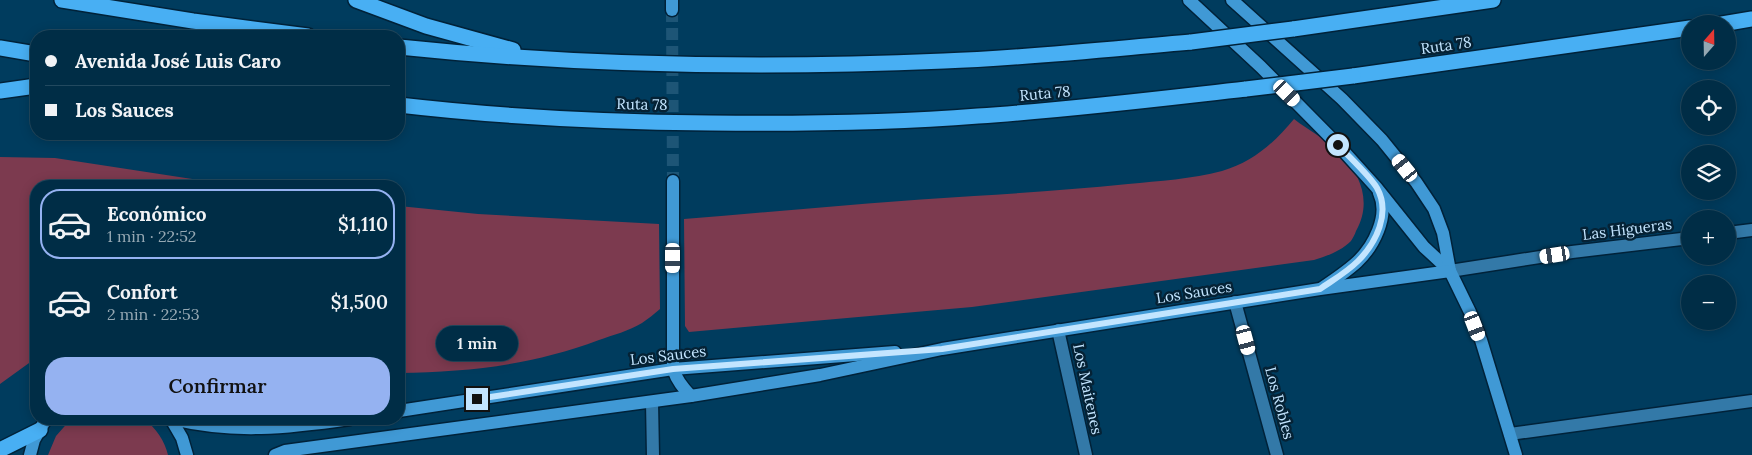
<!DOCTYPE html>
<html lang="es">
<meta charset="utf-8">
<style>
:root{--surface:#002d46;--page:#0a354d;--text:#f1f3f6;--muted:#95a8b3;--line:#22495f;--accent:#95b2f1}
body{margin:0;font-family:Lora,serif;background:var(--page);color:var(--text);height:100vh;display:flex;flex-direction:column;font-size:19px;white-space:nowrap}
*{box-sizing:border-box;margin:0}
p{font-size:16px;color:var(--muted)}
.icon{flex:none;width:28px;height:28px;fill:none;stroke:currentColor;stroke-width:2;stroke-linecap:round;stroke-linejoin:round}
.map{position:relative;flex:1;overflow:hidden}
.panel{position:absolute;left:30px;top:180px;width:375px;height:245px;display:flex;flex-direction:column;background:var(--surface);border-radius:20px;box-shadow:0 2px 12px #0003,0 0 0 1px var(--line)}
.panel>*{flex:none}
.top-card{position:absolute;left:30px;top:30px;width:375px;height:110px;border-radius:20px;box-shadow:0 2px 12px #0003,0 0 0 1px var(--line);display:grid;align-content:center;height:110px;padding:0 15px;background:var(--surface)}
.needle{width:32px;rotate:20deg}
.buttons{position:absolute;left:1681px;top:15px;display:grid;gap:10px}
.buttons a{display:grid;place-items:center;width:55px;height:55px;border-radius:50%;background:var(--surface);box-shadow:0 2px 12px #0003,0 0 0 1px var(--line);font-size:25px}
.end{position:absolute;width:22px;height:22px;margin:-11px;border:6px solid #c3e5ff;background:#111;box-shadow:0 0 0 2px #111}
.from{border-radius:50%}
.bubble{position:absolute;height:35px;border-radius:18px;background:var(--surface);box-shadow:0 2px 12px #0003,0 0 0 1px var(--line);font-size:16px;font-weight:600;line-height:35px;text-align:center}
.car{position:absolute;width:15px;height:30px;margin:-15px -8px;border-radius:6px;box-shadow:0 0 4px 1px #0007;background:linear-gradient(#fff 24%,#345 0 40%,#fff 0 76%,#345 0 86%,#fff 0)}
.top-card b{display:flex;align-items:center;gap:18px;height:48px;font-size:19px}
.top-card b+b{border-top:1px solid var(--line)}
.top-card i{width:12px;height:12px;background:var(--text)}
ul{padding:9px 0 0;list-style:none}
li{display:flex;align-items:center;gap:15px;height:70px;margin:0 10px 8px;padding:0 5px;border:2px solid transparent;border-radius:20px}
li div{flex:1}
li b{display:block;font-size:19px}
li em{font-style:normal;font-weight:600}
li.selected{border-color:var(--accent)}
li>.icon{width:45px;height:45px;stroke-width:1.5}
.button{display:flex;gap:10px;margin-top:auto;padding:10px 15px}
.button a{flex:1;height:58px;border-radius:20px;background:var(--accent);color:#111;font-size:20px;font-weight:600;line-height:58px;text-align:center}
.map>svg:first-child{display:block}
.green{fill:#7c3a4f}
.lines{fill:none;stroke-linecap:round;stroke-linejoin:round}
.primary-tunnel{stroke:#1d5576;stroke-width:12;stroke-dasharray:12 6;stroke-linecap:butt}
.service-casing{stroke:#002239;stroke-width:15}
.minor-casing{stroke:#002239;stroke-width:15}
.primary-casing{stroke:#002239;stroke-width:15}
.motorway-casing{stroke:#002239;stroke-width:18}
.service{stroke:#3379a8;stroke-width:12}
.minor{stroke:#3379a8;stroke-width:12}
.primary{stroke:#4099d5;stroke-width:12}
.motorway{stroke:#48aff3;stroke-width:15}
.motorway-bridge-casing{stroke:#002239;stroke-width:18;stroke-linecap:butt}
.motorway-bridge{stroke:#48aff3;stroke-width:15}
.route{stroke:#c3e5ff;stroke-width:6}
.labels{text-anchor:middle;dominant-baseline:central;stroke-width:5;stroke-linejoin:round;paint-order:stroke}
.street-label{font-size:15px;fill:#c3e5ff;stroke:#052235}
</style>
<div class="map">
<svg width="1752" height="455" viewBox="0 0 1752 455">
<rect width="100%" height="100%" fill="#003c5e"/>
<g class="green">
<path d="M1294,119C1308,130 1329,141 1341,154C1361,175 1372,203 1356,231C1355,234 1353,238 1351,241C1341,251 1327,256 1314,260L972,307L689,332L685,326L684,219C781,211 877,202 974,196C1026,193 1077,189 1128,184C1159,181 1192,179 1222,171C1253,162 1274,143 1294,119Z"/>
<path d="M0,157L55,158L238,186H36V358L0,384Z"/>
<path d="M399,206L478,214L659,224L660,309C654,314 648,319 642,323C629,331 613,335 599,340C532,365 470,372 399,373Z"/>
<path d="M71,419C82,419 139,417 144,420C156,427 165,442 168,455H48L56,436Z"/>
</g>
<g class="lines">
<path class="primary-tunnel" d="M672,10L673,181"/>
<g class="service-casing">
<g id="service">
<path d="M652,402L653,455"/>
<path d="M1510,434L1752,401"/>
</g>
</g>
<g class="minor-casing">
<g id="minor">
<path d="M1728,233L1752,230"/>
<path d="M1450,271L1572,252L1690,238"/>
<path d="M1235,302L1277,455"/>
<path d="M1058,330L1086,455"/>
</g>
</g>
<g class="primary-casing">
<g id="primary">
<path d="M1189,0L1261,67L1338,145L1376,187L1424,247L1450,271"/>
<path d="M1232,0L1342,99L1382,140L1416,182L1434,209L1443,233L1450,271L1470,312L1481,340L1516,455"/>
<path d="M672,10V0"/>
<path d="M673,181V369C677,381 683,388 691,396"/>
<path d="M1322,288C1334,280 1346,272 1357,262C1373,247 1390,216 1379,193"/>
<path d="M399,411L673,369L895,352"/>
<path d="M171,419L182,438L187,455"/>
<path d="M172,419C234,434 288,428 350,419"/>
<path d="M30,455L34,440L46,419"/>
<path d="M275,455L285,451L691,396L820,375L942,349L1320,289L1450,271"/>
</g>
</g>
<g class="motorway-casing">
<g id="motorway">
<path d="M62,0L193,21L308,36"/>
<path d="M356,0L426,26L513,50"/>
<path d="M1722,24L1752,19"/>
<path d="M1293,29L1493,0"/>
<path d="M399,47C580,66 762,69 944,61C1027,58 1109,49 1191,42"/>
<path d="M0,48L36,54"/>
<path d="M1353,76L1690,28"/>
<path d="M0,91L36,86"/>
<path d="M399,105C502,117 606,122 710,123C799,124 889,123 978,116C1068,110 1157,99 1246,89"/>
<path d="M0,450L40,430"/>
</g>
</g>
<use href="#service" class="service"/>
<use href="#minor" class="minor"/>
<use href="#primary" class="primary"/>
<use href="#motorway" class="motorway"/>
<g class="motorway-bridge-casing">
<g id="motorway-bridge">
<path d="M1191,42L1293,29"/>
<path d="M1246,89L1353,76"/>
</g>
</g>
<use href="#motorway-bridge" class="motorway-bridge"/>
</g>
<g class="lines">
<path class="route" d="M477,399L673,369L942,349L1320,289C1333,280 1347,272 1358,261C1376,243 1391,213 1377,188C1369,175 1349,157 1338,145"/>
</g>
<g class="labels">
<g class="street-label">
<text transform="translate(1446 45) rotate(-8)">Ruta 78</text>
<text transform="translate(1045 93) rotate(-5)">Ruta 78</text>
<text transform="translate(642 104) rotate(1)">Ruta 78</text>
<text transform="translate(1627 229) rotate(-7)">Las Higueras</text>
<text transform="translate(1194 292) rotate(-9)">Los Sauces</text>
<text transform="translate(668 355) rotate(-7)">Los Sauces</text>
<text transform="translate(1088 389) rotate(78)">Los Maitenes</text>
<text transform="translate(1280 403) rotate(75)">Los Robles</text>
</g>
</g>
</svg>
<div class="buttons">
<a><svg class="needle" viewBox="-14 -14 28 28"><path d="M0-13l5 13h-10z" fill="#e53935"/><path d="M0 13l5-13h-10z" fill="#95a8b3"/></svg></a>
<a><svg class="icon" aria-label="locate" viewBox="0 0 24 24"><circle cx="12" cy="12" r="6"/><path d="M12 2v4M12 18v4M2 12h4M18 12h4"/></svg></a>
<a><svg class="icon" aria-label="layers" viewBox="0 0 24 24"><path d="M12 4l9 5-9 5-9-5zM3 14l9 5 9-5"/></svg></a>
<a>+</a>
<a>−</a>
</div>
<i class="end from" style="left:1338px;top:145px"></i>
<i class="end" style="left:477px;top:399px"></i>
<div class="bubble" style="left:436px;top:326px;width:82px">1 min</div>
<i class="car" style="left:1287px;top:93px;rotate:135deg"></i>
<i class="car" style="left:1405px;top:168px;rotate:321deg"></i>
<i class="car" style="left:1555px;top:255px;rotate:261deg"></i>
<i class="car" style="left:673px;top:258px;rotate:180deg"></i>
<i class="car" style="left:1475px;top:326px;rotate:159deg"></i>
<i class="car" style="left:1246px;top:340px;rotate:165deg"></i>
<div class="top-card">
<b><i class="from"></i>Avenida José Luis Caro</b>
<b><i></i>Los Sauces</b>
</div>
<section class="panel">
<ul>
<li class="selected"><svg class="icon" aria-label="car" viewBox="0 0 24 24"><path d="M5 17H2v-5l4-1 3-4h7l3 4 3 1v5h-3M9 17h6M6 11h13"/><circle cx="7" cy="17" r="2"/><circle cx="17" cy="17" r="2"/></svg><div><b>Económico</b><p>1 min · 22:52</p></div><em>$1,110</em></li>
<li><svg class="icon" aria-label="car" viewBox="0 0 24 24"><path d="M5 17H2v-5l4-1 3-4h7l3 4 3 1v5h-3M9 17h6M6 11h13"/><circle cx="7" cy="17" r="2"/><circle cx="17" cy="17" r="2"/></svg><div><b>Confort</b><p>2 min · 22:53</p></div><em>$1,500</em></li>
</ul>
<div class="button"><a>Confirmar</a></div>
</section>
</div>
